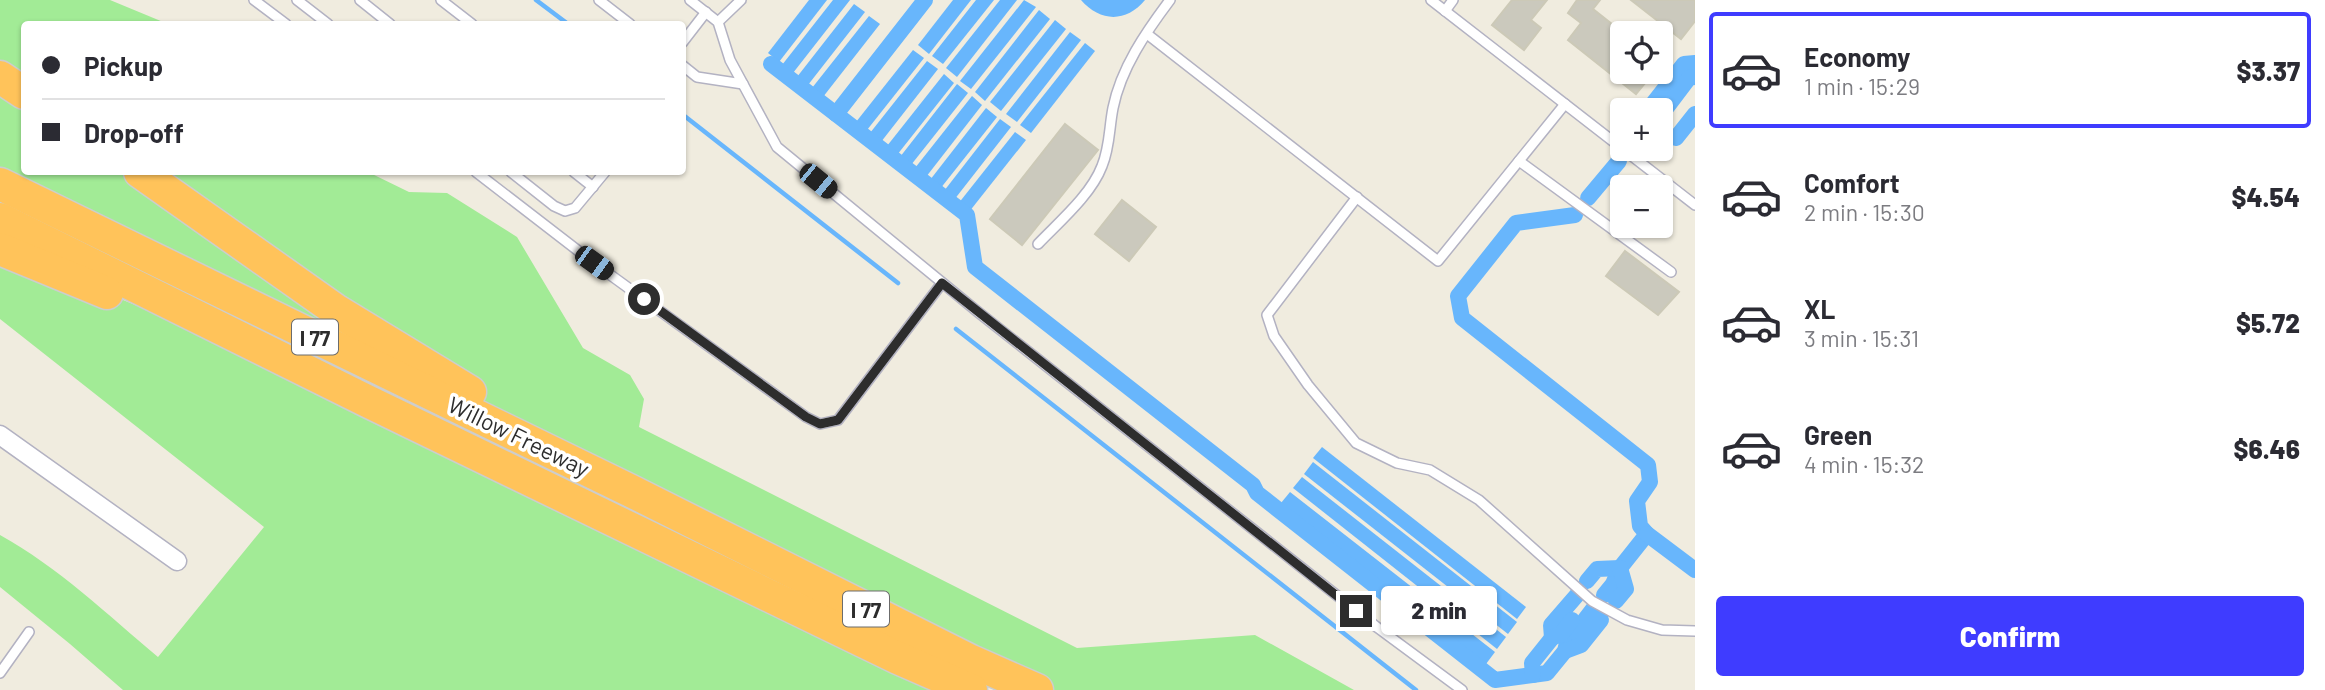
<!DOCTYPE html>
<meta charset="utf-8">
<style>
:root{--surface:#fff;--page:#f2f2f3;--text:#2b2b33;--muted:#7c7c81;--line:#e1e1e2;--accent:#3f3cff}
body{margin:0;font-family:Barlow,sans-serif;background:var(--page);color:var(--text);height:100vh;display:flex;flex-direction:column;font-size:26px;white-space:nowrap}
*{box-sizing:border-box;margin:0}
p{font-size:23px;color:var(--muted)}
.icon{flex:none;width:38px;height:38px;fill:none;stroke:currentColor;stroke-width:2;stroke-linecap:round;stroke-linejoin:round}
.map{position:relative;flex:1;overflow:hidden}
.details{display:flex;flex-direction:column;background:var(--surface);width:630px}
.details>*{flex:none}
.banner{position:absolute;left:21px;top:21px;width:665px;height:154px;border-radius:7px;box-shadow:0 2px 5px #0004;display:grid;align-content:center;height:154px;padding:0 21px;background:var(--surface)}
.tools{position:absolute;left:1610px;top:21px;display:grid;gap:14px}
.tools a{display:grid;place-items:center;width:63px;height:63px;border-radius:7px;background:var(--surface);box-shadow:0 2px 5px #0004;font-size:35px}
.end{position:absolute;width:32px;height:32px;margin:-16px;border:9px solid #2d2d2d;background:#fff;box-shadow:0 0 0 4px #fff}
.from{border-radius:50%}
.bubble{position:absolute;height:49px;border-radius:7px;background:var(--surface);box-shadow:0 2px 5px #0004;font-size:23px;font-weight:800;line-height:49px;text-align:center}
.car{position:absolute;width:21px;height:42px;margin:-21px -10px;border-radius:9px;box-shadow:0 0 5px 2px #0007;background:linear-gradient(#222 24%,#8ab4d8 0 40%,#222 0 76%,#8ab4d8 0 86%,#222 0)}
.banner b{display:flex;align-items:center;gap:24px;height:66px;font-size:26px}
.banner b+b{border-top:2px solid var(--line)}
.banner i{width:18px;height:18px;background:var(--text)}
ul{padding:12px 0 0;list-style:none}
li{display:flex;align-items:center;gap:21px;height:116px;margin:0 14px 10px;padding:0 7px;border:4px solid transparent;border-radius:7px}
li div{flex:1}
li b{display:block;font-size:26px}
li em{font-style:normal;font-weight:800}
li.active{border-color:var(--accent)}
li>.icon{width:63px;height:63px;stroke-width:1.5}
.primary-button{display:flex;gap:14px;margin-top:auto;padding:14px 21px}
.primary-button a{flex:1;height:80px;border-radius:7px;background:var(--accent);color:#fff;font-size:28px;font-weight:800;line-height:80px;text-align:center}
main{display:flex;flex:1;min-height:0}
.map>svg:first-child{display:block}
.green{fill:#a2eb96}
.water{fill:#68b6fc}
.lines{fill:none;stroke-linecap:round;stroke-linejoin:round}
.stream{stroke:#68b6fc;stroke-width:4.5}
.canal{stroke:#68b6fc;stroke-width:16}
.building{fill:#cbc9bd;stroke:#ccc9b7;stroke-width:2}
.service-casing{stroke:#b3b2c2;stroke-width:12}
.minor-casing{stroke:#b3b2c2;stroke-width:21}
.motorway-casing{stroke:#cdcdcd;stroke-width:35}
.service{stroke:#fff;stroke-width:9}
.minor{stroke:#fff;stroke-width:18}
.motorway{stroke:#ffc35a;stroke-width:32}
.route{stroke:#2d2d2d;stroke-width:9}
.labels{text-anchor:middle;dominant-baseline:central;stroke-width:7;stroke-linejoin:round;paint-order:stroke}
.shield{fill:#fff;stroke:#6c6c6c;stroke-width:2}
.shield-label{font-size:21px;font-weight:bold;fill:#2d2d2d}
.street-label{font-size:23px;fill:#2d2d2d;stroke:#fff}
</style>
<main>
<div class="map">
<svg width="1695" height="690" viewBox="0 0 1695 690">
<rect width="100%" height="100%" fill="#f0ecdf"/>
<g class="green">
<path d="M0,0H110L168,24H24V172H368L409,192L447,193L517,237L583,348L630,375L644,399L639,427L1077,648L1255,635L1354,690H1037L0,184Z"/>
<path d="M0,249L367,401L971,690H123L70,644L0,587V535C58,567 108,615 158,657L264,527L0,319Z"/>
</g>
<g class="water">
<path d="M809,0H827L779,62L768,53Z"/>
<path d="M833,0H850L793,73L782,65Z"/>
<path d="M953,0H971L929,54L918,45Z"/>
<path d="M976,0H994L943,64L932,56Z"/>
<path d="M1000,0H1017L957,77L946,68Z"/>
<path d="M1024,0L1036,7L971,89L960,81Z"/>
<path d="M1081,0H1145C1126,23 1100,22 1081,0Z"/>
<path d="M854,4L865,12L808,85L797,77Z"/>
<path d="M1039,10L1050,19L985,101L975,92Z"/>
<path d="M869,16L880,24L823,97L812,88Z"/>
<path d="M1055,20L1066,29L1001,111L990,102Z"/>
<path d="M1070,32L1081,40L1017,122L1006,114Z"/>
<path d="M1085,43L1095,51L1031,133L1020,125Z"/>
<path d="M913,50L924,58L867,130L856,122Z"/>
<path d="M927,61L938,69L881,142L870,133Z"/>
<path d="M944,74L954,83L897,155L887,146Z"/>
<path d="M957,84L968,93L911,165L900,157Z"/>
<path d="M972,96L982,105L926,177L915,168Z"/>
<path d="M986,108L997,117L940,189L930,180Z"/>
<path d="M1000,119L1011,127L954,200L944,191Z"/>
<path d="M1015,132L1026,140L969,212L958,204Z"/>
<path d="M1322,447L1526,607L1517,619L1313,458Z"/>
<path d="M1313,462L1517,622L1508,634L1304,474Z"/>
<path d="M1302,477L1506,637L1497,649L1293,488Z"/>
<path d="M1290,492L1495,652L1486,664L1281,503Z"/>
</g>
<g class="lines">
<g class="stream">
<path d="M536,0L568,24"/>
<path d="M682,114L898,283"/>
<path d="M956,329L1416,690"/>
</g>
<g class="canal">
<path d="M771,64L967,215L975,267L1253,485L1257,493L1495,680L1547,673L1565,651L1567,643L1593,609"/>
<path d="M1648,110L1684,64L1695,63"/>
<path d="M836,114L925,0"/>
<path d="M1661,115L1689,78L1695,77"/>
<path d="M1676,138L1695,114"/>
<path d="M1588,198L1619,161"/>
<path d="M1575,215L1516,223L1458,296L1462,318L1648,465L1650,482L1637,501L1640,526L1647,534L1620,568L1613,584L1604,595"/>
<path d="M1647,534L1695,570"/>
<path d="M1587,581L1597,569L1620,568"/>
<path d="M1616,601L1626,589L1620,568"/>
<path d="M1552,638L1551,625L1577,595"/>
<path d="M1565,651L1581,645L1601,620"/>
<path d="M1533,675L1532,663L1552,638L1561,634L1572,620"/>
</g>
</g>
<g class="building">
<path d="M1512,0H1547L1531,20L1541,28L1524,50L1492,25Z"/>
<path d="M1577,0H1600L1593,9L1622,32V72H1654L1636,94L1568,40L1581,23L1568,13Z"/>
<path d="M1631,0H1695V21L1681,39Z"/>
<path d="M1065,124L1098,150L1022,245L990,219Z"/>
<path d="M1122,200L1156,227L1129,261L1095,234Z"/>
<path d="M1625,251L1679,292L1658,315L1606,276Z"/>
</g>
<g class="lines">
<g class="service-casing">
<g id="service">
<path d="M254,0L286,24"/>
<path d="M297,0L328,24"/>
<path d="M360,0L390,24"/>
<path d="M441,0L472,24"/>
<path d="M599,0L630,24"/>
<path d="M690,0L718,22L730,60L777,147L978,312L1378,628L1462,690"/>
<path d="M1431,0L1695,205"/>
<path d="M1445,11L1453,0"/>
<path d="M718,22L741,0"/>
<path d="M1147,34L1438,261L1565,104"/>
<path d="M682,43L706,12"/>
<path d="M682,65L697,77L743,84"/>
<path d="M1519,161L1671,272"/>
<path d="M476,172L594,263L806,417L820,424L838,420L942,283"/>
<path d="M511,172L554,206L565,211L575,208L605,172"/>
<path d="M574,172L593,187"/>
<path d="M1357,197L1267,315L1274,336L1308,385L1356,443L1397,463L1430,470L1479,500L1592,601L1627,620L1662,630L1695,631"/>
<path d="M1038,244C1059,222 1091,195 1102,166C1110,147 1109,128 1113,108C1121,68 1146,32 1170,0"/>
<path d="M0,673L29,632"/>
</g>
</g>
<g class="minor-casing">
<path id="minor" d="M0,435L177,561"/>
</g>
<g class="motorway-casing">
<g id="motorway">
<path d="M0,77L24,93"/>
<path d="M140,172L337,311L470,392"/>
<path d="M0,184L629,490L971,661L1037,690"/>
<path d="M0,219L367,401L898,658L971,690"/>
<path d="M0,249L107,293"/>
</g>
</g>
<use href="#service" class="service"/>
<use href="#minor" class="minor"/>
<use href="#motorway" class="motorway"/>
</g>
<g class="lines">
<path class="route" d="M644,299L806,417L820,424L838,420L942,283L1356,611"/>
</g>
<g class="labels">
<g class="shield">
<rect x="292" y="319.5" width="46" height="35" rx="5"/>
<rect x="843" y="591.5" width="46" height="35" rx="5"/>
</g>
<g class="shield-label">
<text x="315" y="337">I 77</text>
<text x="866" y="609">I 77</text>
</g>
<g class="street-label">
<text transform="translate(519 436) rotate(26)">Willow Freeway</text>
</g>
</g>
</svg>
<div class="tools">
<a><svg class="icon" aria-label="locate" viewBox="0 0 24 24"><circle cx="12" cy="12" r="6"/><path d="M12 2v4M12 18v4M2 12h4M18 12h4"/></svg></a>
<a>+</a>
<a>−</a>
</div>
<i class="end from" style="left:644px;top:299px"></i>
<i class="end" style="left:1356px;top:611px"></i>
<div class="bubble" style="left:1381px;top:586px;width:116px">2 min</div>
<i class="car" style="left:818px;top:181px;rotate:129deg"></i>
<i class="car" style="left:594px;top:263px;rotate:126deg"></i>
<div class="banner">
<b><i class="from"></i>Pickup</b>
<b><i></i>Drop-off</b>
</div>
</div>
<section class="details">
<ul>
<li class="active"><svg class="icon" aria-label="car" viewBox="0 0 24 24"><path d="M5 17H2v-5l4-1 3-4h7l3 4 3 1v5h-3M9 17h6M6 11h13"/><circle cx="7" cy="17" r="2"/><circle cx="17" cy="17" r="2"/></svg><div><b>Economy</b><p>1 min · 15:29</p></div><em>$3.37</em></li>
<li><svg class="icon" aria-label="car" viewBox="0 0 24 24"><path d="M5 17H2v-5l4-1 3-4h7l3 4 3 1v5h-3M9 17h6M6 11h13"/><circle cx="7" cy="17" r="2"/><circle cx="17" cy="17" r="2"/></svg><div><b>Comfort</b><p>2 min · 15:30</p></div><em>$4.54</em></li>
<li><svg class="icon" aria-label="car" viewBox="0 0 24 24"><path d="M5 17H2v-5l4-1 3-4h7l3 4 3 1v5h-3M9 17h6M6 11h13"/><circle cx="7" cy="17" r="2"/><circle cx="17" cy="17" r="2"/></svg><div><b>XL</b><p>3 min · 15:31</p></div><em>$5.72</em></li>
<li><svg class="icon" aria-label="car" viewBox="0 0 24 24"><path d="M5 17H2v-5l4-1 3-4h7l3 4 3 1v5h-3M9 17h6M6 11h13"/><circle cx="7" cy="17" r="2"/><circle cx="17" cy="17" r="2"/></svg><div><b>Green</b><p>4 min · 15:32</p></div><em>$6.46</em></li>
</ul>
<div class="primary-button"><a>Confirm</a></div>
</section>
</main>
